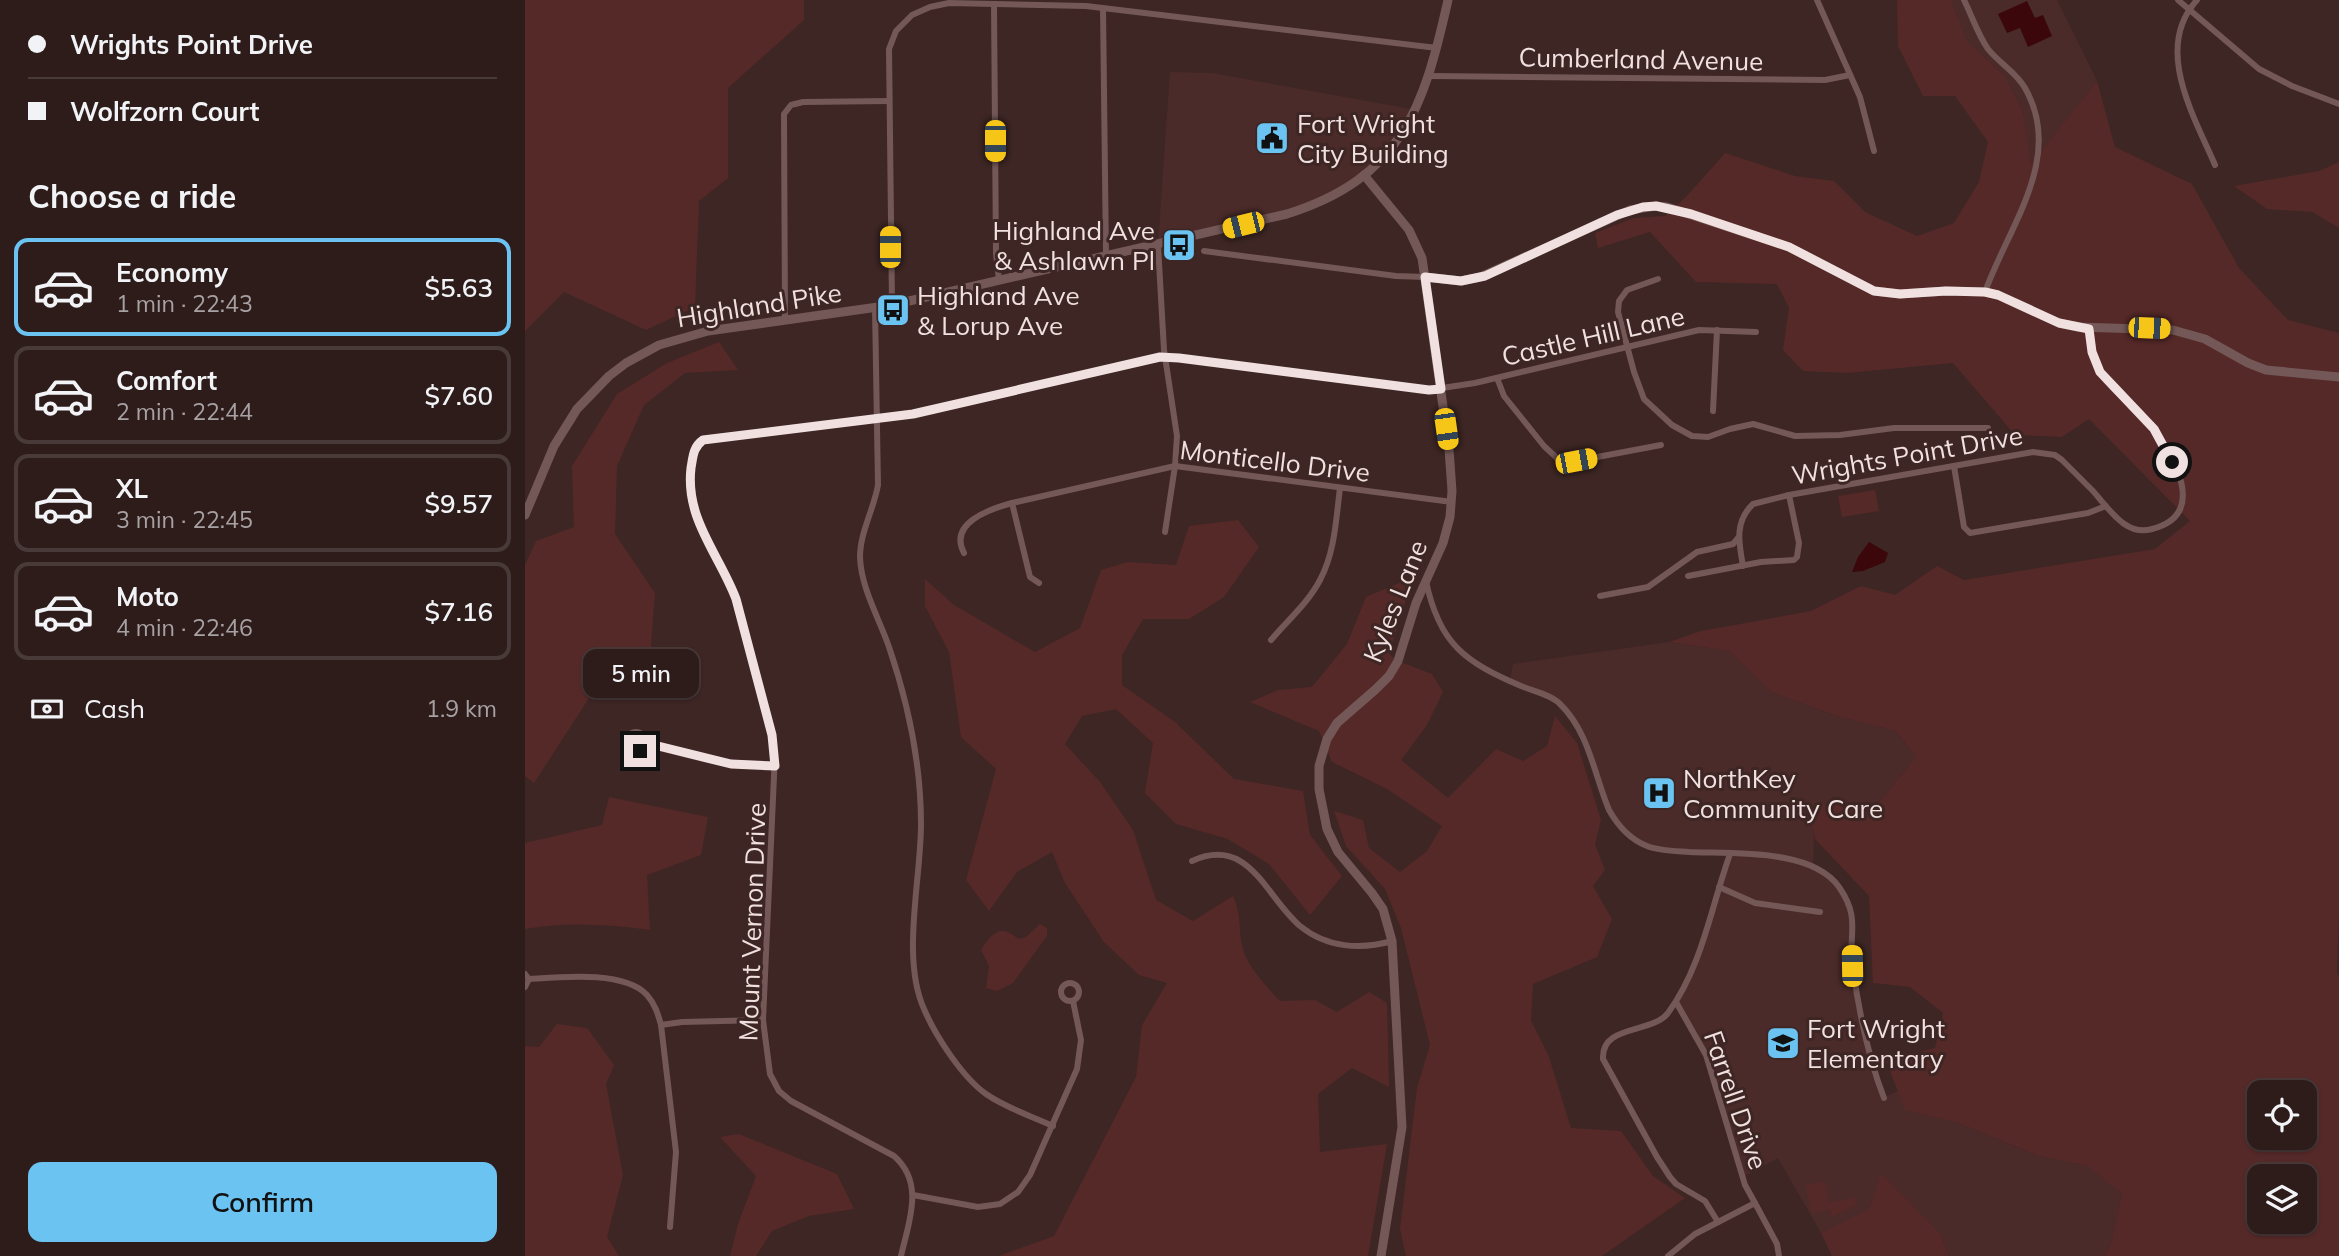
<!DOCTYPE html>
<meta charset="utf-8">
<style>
:root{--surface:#2e1c1b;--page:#362524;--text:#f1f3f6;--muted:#a7a1a3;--line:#493a3a;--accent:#6ac3f1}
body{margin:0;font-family:Mulish,sans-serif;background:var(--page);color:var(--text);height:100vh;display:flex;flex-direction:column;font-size:26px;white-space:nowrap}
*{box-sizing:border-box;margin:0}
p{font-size:23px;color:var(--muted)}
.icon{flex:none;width:38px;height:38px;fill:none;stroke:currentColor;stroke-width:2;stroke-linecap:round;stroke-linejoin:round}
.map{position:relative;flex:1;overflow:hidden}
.sheet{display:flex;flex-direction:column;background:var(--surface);width:525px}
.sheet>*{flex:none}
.top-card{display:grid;align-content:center;height:154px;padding:0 28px;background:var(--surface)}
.controls{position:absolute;left:1722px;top:1080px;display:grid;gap:14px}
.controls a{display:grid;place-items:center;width:70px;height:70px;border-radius:14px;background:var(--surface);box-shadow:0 2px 5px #0004,0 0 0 2px var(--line);font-size:35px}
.end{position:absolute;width:32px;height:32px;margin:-16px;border:9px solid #f0e0df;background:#111;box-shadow:0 0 0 4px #111}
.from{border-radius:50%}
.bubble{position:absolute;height:49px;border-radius:14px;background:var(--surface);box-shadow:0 2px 5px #0004,0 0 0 2px var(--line);font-size:23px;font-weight:600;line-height:49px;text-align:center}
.car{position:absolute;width:21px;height:42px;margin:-21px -10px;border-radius:9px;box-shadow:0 0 5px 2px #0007;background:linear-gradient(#f5c518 24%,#345 0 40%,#f5c518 0 76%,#345 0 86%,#f5c518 0)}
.top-card b{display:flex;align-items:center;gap:24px;height:66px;font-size:26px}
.top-card b+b{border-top:2px solid var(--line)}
.top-card i{width:18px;height:18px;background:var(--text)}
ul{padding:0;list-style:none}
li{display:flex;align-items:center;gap:21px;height:98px;margin:0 14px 10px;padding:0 14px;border:4px solid var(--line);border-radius:14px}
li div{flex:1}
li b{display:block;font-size:26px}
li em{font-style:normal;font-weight:600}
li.on{border-color:var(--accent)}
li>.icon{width:63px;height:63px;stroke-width:1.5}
h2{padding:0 28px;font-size:32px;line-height:84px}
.pay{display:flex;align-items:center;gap:18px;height:77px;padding:0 28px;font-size:26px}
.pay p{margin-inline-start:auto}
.action{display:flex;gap:14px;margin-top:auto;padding:14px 28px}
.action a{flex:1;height:80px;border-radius:14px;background:var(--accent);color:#111;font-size:28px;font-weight:600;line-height:80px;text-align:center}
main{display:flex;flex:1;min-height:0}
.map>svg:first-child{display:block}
.built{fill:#4a2b2a}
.green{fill:#552928;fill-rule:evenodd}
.water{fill:#3b070a}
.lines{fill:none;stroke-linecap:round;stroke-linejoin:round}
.street{stroke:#735857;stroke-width:6}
.secondary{stroke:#735857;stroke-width:9}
.route{stroke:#f0e0df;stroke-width:9}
.labels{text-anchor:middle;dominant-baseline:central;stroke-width:6;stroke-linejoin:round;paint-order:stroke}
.street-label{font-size:26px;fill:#f0e0df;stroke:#3d2624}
.poi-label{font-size:26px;fill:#f0e0df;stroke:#3d2624;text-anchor:start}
</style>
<main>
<section class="sheet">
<div class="top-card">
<b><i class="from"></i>Wrights Point Drive</b>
<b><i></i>Wolfzorn Court</b>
</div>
<h2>Choose a ride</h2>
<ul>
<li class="on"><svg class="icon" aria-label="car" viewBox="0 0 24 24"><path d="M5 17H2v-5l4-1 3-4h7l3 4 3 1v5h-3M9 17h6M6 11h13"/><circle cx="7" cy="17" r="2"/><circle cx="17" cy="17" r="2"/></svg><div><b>Economy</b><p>1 min · 22:43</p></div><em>$5.63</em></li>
<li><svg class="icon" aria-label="car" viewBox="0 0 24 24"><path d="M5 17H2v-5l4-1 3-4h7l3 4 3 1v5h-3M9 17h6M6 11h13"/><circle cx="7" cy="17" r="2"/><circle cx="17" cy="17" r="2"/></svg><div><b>Comfort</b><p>2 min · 22:44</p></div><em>$7.60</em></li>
<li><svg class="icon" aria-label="car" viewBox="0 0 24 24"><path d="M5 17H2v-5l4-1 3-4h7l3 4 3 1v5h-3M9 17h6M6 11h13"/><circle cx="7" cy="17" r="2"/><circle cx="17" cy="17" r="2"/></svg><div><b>XL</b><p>3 min · 22:45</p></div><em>$9.57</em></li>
<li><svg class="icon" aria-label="car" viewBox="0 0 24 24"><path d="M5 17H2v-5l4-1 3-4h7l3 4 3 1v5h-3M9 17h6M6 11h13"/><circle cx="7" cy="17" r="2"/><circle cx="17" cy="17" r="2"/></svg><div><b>Moto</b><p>4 min · 22:46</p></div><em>$7.16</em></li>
</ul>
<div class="pay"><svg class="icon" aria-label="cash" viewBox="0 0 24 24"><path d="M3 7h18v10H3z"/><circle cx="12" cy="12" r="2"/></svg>Cash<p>1.9 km</p></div>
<div class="action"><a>Confirm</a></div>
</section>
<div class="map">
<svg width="1814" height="1256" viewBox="0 0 1814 1256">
<rect width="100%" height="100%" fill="#3d2624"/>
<g class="built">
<path d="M1426,0H1532L1572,81L1506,165L1498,111L1480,76L1442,41Z"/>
<path d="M645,72L687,73L892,110L862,152L799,201L633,245Z"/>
<path d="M1144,642L1204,651L1246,692L1311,716L1371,731L1391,757L1353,803H1322L1283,808L1289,835L1288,866L1303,875L1326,908L1327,952L1342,1045L1359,1097L1373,1091L1381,1110L1433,1123L1514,1156L1562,1166L1597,1192L1586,1243L1580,1256H1424L1415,1233L1356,1174L1344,1209L1296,1233L1253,1158L1218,1177L1181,1055L1151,1002L1162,982L1205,854L1148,851L1120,845L1090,821L1058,736L1032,700L985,681L988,664Z"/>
</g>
<g class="green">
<path d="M0,0H279V20L203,88V178L174,201L170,307L121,330L39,292L0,331Z"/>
<path d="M1372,0H1426L1442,41L1480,76L1498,111L1506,164L1572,81L1590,147L1667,184L1714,268L1763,320L1814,333V916L1812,972L1814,977V1256H1580L1586,1243L1597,1193L1562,1166L1514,1156L1433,1123L1380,1110L1361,1061L1410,1048L1418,1013L1385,987L1348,983L1344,896L1290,839L1283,807L1322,803H1353L1391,757L1371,731L1311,716L1246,692L1204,651L1144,642L1176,631L1286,611L1336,586L1370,595L1412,566L1439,580L1630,549L1665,521L1564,419L1537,437L1490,435L1428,363L1322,373L1278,371L1258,350L1264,308L1252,284L1171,282L1125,232L1073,248L1070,233L1109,218L1140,216L1161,197L1200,153L1270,176L1309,181L1340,212L1392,236L1429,223L1454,182L1463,142L1430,96H1398L1373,46ZM1734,1092H1780V1138H1734ZM1734,1176H1780V1222H1734Z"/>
<path d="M1814,162V228L1787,212L1742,209L1709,186L1794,171Z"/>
<path d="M194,342L213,370L160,373L119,405L92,466L90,534L130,593L124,670L77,678L9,783L0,776V565L11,541L49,527L47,466L92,394L142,363Z"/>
<path d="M1350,490L1354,511L1317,517L1313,496Z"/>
<path d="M713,520L734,547L699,597L664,619H618L597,655V685L650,722L709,779L778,791L785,835L817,876L785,915L744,864L703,839L651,824L620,793L628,743L591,709L557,716L540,744L575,782L608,830L631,900L668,921L708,896C717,917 713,925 717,945C720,964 742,987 755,1001L790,1000L812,1012L844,992L862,1003L864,1087L827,1068L793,1094L795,1152L862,1144L843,1256H474L529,1236L611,1077L617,1025L642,983L614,975L579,942L540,883L527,852L492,872L464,911L441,880L471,769L436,737L424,652L400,606V579L429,605L510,652L555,628L576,570L603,562L651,565L664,526Z"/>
<path d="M888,577L864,654L873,661L907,674L918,692L902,725L876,760L923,798L971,749L998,761L1022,746L1030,716L1052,743L1076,820L1070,844L1080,870L1068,886L1087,919L1072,957L1008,984L1006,1021L1024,1057L1046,1128L1096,1131L1128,1176L1160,1198L1077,1256H881L875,1229L892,1088L905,1045L876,928L860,889L821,846L809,811L838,820L844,848L875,872L902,851L917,826L862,789L807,762L794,731L725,702L753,690L787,687L822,644L841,597Z"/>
<path d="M84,797L183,817L176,855L122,875L125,930C84,924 41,922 0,929V843L77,825Z"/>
<path d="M515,924L522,928V936L488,983L472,991L461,988L464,966L456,950C466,933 476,923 493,939L501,937Z"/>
<path d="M32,1024L62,1028L89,1065L81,1084L98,1175L82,1237L94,1256H0V1046L14,1047Z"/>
<path d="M214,1134L312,1174L329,1209L284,1216L247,1231L231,1256H205L213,1224L231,1176L195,1137Z"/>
<path d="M1356,1173L1415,1233L1424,1256H1307L1296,1233L1344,1209Z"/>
<path d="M1300,1181L1304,1202L1330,1198L1332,1205L1307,1217L1305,1210L1286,1213L1281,1185Z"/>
</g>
<g class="water">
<path d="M1502,1L1510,18L1518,15L1527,36L1503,47L1495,28L1482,33L1473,14Z"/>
<path d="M1344,542L1363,553L1360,562L1338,571L1327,572L1333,557Z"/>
</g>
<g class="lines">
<g class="street">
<path d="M1292,0L1335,97L1349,151"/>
<path d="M1439,0C1447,16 1453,35 1463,49C1474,63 1491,72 1500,88C1540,158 1483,227 1460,292"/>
<path d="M1653,0L1734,69L1767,86L1814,104"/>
<path d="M1672,0C1628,48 1669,116 1690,165"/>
<path d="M469,4L471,254L474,280"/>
<path d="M578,8L581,257"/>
<path d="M905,76L1300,80L1325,75"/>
<path d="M633,245L639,350L652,436L650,466L640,532"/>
<path d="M679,251L871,276L900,277"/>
<path d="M1133,279L1102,290L1094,301L1093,312L1109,372L1119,399L1147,425L1167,436L1183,437L1205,429L1228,424L1270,436L1315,435L1369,428H1463"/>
<path d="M367,305L364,49L371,31L387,15L405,7L424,3L561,6L912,48"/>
<path d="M350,308L353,485C349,509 335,532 335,557C336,588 354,618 364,647C383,703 396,766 396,824C396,880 376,958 399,1009C410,1035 437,1077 461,1094C481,1108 506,1116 528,1126"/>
<path d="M260,321L259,114L266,105L278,102L364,101"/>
<path d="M972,378L979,396L1019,446L1033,459L1051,461L1136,445"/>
<path d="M1188,411L1192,330"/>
<path d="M1429,466L1439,527L1445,533L1563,513L1581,506"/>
<path d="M487,503L505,577L514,583"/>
<path d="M439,553C423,523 465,509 487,503L650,466L927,502"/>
<path d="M1218,566C1214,543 1209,522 1228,504L1264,495L1508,452L1530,455L1537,460C1547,470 1557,480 1567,490C1583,507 1600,537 1627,529C1682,515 1651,460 1629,429C1613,407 1588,394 1574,371C1567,358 1566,343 1564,329"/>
<path d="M1163,576L1236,562L1269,560L1272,557L1274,543L1264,495"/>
<path d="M901,581C914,644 940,662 996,686C1008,691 1027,695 1035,704C1064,732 1069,774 1084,810C1093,826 1104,839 1122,846C1134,851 1150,851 1164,852C1206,854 1287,848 1314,887C1337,920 1322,935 1328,969C1334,1012 1343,1057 1359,1098"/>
<path d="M1075,596L1123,587L1172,552L1208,544L1213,538"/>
<path d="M746,640C762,621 783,603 795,580C810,552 811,519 815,488"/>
<circle cx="111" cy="742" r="10"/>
<path d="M121,743L206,764L250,766"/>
<path d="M667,861C724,835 740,896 775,926C802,948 836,950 867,941"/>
<path d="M1194,887L1230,903L1295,912"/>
<path d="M0,974L4,979L0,987"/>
<path d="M4,979C35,977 99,970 122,995C130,1004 133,1014 136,1025L151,1152L145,1227"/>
<circle cx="545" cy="992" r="9"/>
<path d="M1151,1002L1181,1055L1220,1185L1230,1203"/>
<path d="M136,1025L157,1022L238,1020"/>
<path d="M388,1195L453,1207L475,1204L493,1192L505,1175L552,1069L556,1040L548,1001"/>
<path d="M1193,1222L1180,1201L1151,1184L1145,1177L1132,1157L1078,1059C1076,1024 1127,1034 1143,1013C1177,967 1186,907 1205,854"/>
<path d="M376,1256C384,1221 400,1183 369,1156L266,1101L254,1091L245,1074L238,1020L250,754L247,735L211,599C194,553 160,519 166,468C167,458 168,450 174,442L186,438L388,414L635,357L654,358L904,390L950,383L1174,330L1231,332"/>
<path d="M1143,1256L1170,1234L1230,1203L1252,1244L1254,1256"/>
</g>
<g class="secondary">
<path d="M839,175L884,230L897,258L924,449L927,491L925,517L918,543L891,603L873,661L864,676L851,689L812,723L802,739L794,766V789L802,829L813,852L847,893L858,909L867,941L877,1127L856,1256"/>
<path d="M900,277L936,281L955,277L1105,210L1131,206L1142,207L1264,247L1349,291L1375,294L1421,291L1460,292L1473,295L1534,323L1553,327L1648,330L1680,339L1723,363L1741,370L1814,377"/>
<path d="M0,515L29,446L52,409L84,376L101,363L134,345L183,331L367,305L762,214C877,178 899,107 923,0"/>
</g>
</g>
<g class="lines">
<path class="route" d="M115,751L121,743L206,764L250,766L247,735L211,599C194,554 160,519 166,468C168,457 168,447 178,440L388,414L635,357L654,358L904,390L916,389L900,277L936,281L960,276L1092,215L1118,207L1131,206L1166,214L1264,247L1349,291L1375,294L1421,291L1460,292L1473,295L1534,323L1564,329L1567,352L1575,372L1629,429L1647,462"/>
</g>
<defs>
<g id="civic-square" transform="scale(1.75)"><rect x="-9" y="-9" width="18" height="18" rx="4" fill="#6ac3f1" stroke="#3d2624"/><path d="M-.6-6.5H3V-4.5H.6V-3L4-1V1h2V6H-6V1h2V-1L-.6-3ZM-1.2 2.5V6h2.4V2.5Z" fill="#111"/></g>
<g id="bus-square" transform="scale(1.75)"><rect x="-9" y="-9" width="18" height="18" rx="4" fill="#6ac3f1" stroke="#3d2624"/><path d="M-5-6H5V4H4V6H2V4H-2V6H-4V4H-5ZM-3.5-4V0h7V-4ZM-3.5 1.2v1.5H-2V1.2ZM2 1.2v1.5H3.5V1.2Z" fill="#111"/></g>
<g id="hospital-square" transform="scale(1.75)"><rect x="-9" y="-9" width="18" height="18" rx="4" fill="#6ac3f1" stroke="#3d2624"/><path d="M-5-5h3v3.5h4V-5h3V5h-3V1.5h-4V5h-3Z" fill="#111"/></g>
<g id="school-square" transform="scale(1.75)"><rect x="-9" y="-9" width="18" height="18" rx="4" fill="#6ac3f1" stroke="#3d2624"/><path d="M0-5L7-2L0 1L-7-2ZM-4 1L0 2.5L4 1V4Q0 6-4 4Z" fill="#111"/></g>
</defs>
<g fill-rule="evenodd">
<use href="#civic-square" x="747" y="138"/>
<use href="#bus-square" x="654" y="245"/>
<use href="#bus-square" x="368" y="310"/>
<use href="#hospital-square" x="1134" y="793"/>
<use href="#school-square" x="1258" y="1043"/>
</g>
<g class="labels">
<g class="street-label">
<text transform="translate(1116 59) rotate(1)">Cumberland Avenue</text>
<text transform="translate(234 305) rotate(-9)">Highland Pike</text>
<text transform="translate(1068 336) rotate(-13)">Castle Hill Lane</text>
<text transform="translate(1382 455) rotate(-10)">Wrights Point Drive</text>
<text transform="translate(750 461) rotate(7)">Monticello Drive</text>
<text transform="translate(870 601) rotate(-68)">Kyles Lane</text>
<text transform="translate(227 922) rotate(-88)">Mount Vernon Drive</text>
<text transform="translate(1211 1100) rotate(71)">Farrell Drive</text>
</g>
<g class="poi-label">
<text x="772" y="123">Fort Wright<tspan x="772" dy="30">City Building</tspan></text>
<text x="630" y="230" text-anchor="end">Highland Ave<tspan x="630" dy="30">&amp; Ashlawn Pl</tspan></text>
<text x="392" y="295">Highland Ave<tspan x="392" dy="30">&amp; Lorup Ave</tspan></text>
<text x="1158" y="778">NorthKey<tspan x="1158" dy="30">Community Care</tspan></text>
<text x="1282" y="1028">Fort Wright<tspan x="1282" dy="30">Elementary</tspan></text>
</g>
</g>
</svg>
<div class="controls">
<a><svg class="icon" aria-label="locate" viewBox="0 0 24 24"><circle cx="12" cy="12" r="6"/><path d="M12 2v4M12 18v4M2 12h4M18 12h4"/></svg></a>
<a><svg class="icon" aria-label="layers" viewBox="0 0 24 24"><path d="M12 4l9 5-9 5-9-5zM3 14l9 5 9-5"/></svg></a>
</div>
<i class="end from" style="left:1647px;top:462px"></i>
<i class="end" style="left:115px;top:751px"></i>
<div class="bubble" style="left:58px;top:649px;width:116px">5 min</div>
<i class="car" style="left:470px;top:141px;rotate:180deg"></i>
<i class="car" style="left:718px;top:225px;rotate:256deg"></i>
<i class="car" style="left:365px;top:247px;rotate:0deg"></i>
<i class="car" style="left:1624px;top:328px;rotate:92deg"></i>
<i class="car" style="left:921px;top:429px;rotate:172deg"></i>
<i class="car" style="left:1051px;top:461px;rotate:79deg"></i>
<i class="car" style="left:1327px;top:966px;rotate:359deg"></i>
</div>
</main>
